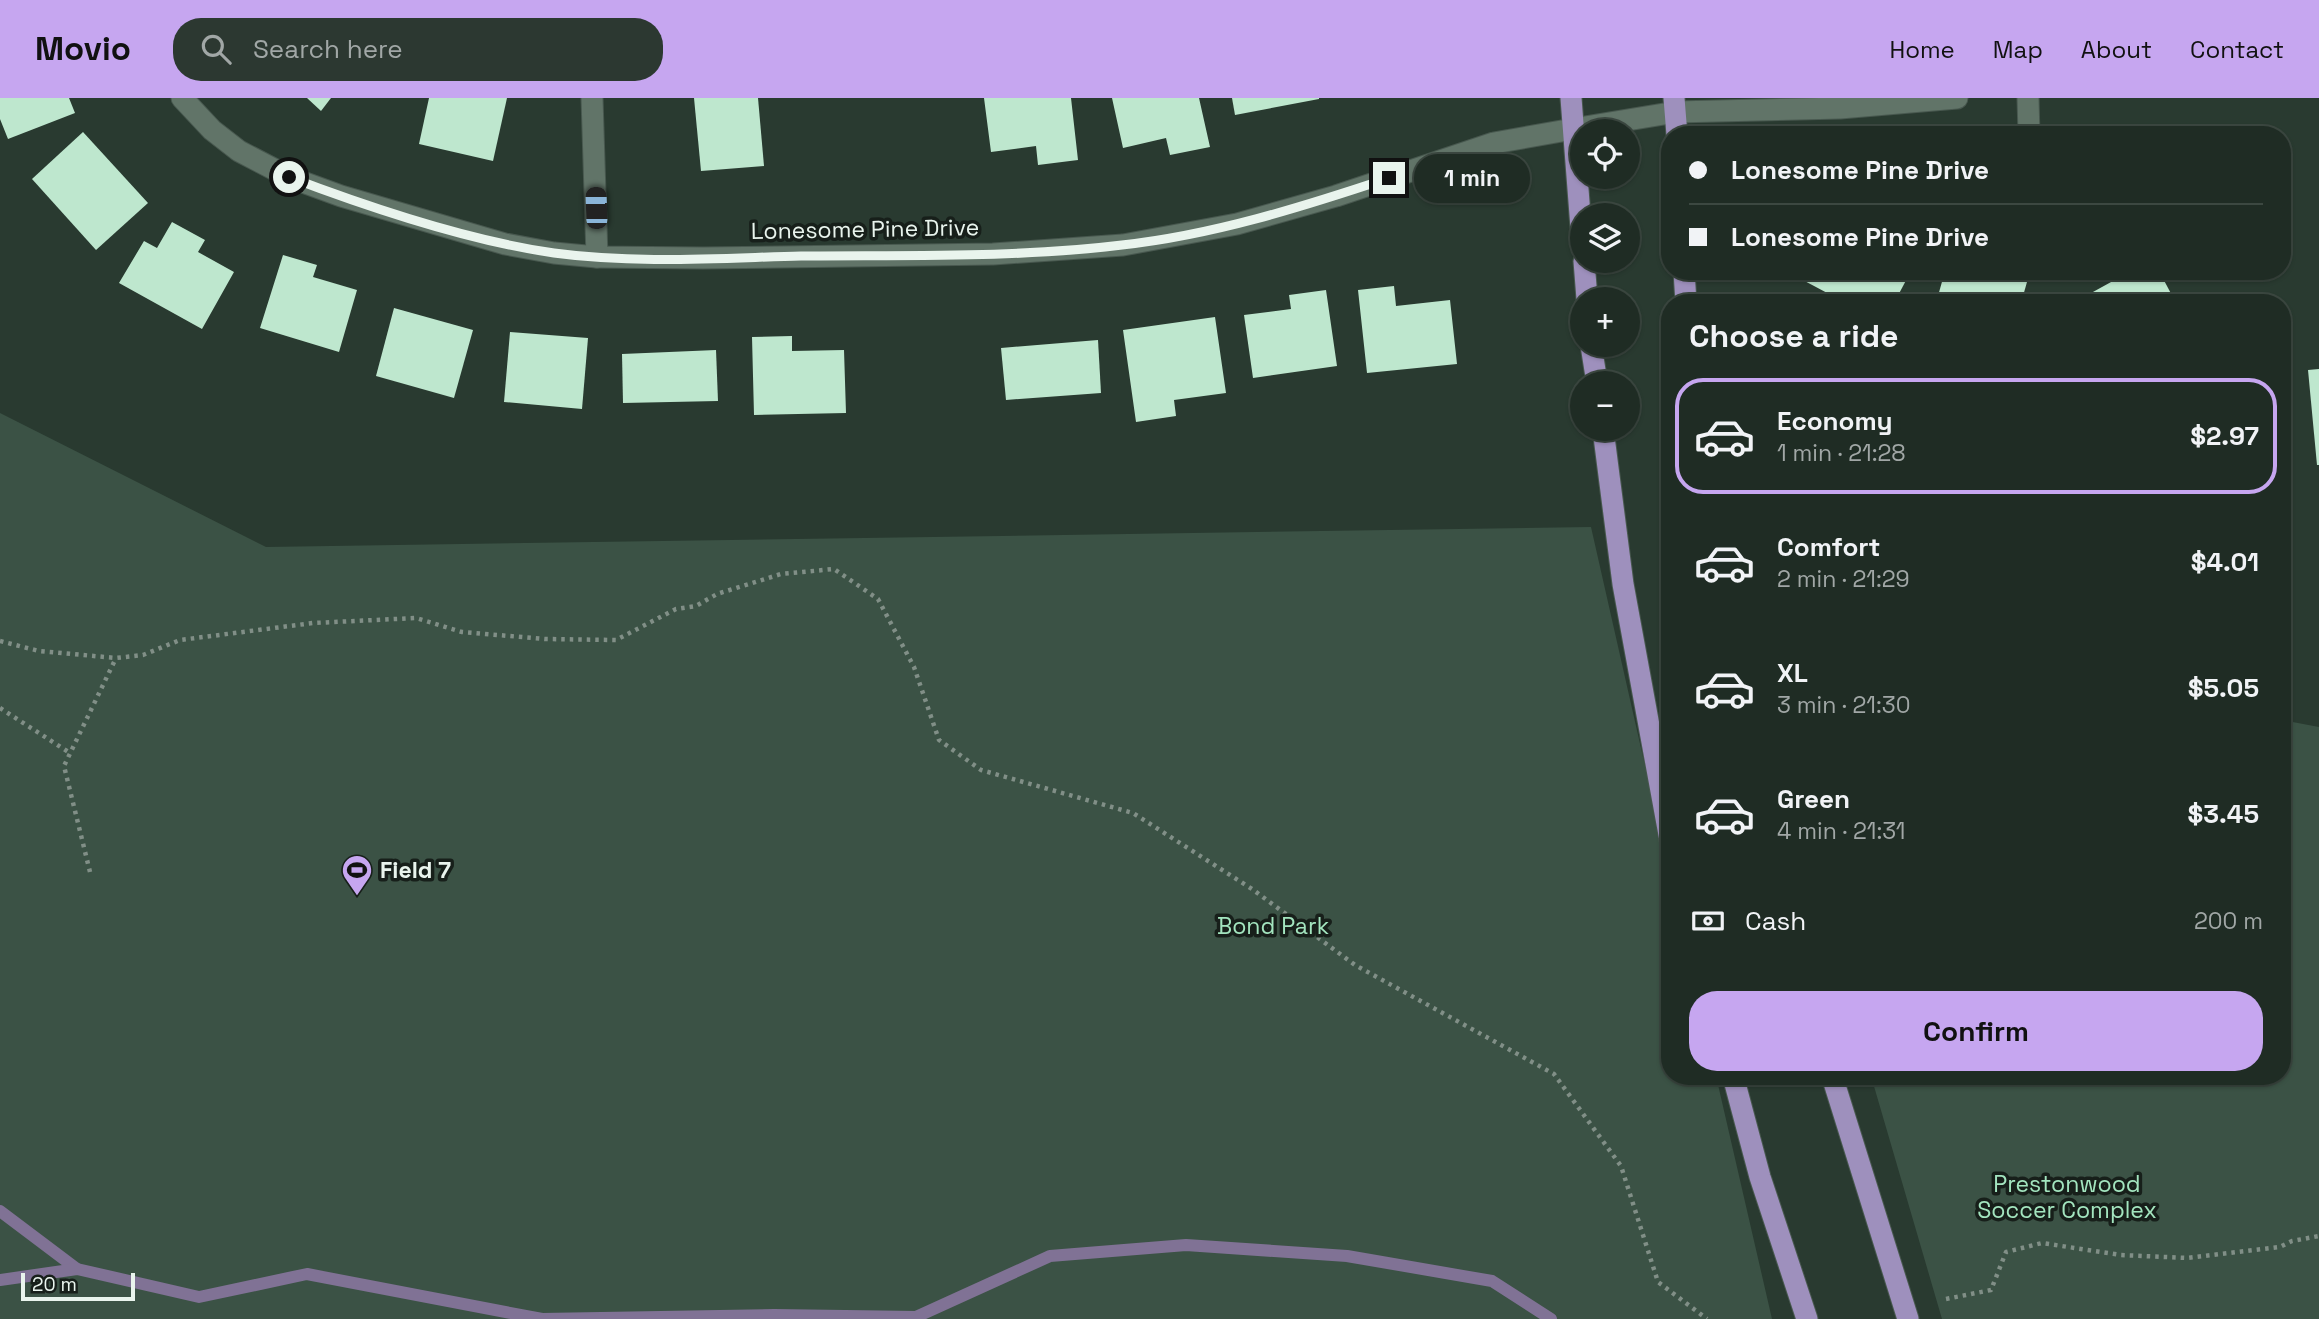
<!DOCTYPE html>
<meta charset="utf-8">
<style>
:root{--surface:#1f2c24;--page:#2c3831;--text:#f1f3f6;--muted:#a1a7a6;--line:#3c4841;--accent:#c6a6f0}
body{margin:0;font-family:"Space Grotesk",sans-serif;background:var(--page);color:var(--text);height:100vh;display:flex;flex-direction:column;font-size:26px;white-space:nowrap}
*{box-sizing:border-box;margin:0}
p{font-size:23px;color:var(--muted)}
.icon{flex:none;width:38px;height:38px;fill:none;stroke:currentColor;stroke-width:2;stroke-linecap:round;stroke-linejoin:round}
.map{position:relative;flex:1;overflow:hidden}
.sheet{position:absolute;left:1661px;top:196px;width:630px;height:791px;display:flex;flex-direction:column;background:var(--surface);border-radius:28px;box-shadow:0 2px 5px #0004,0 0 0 2px var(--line)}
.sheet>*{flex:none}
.top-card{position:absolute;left:1661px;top:28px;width:630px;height:154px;border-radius:28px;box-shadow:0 2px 5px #0004,0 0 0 2px var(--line);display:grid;align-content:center;height:154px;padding:0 28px;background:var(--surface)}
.tools{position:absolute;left:1570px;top:21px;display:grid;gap:14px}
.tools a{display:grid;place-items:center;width:70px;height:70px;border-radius:50%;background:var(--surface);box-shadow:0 2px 5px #0004,0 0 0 2px var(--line);font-size:35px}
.scale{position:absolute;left:21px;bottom:18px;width:114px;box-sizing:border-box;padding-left:7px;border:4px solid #e9f4ed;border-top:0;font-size:19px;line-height:24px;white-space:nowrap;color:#e9f4ed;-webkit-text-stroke:5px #171f1a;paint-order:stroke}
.end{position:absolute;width:32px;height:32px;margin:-16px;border:9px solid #e9f4ed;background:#111;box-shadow:0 0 0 4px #111}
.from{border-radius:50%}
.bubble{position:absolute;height:49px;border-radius:24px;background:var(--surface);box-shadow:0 2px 5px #0004,0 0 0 2px var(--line);font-size:23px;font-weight:700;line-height:49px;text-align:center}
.car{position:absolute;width:21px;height:42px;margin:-21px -10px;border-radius:9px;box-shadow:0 0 5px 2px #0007;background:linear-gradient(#222 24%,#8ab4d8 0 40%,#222 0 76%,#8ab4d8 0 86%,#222 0)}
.top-card b{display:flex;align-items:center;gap:24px;height:66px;font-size:26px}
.top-card b+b{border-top:2px solid var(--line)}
.top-card i{width:18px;height:18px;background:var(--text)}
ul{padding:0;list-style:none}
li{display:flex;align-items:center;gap:21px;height:116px;margin:0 14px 10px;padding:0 14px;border:4px solid transparent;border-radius:28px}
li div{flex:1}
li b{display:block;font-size:26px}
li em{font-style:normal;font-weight:700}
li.on{border-color:var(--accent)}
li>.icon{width:63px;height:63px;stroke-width:1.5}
h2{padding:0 28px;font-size:32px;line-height:84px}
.pay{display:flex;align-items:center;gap:18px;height:77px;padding:0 28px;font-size:26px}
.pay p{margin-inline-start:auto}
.action{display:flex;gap:14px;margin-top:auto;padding:14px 28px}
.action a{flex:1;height:80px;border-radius:28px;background:var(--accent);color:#111;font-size:28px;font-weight:700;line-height:80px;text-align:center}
header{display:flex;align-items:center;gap:42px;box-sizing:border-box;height:98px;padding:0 35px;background:var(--accent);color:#111}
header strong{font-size:33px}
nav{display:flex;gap:38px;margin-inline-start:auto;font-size:24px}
.search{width:490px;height:63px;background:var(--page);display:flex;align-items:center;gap:18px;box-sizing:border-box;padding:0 24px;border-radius:28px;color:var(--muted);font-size:26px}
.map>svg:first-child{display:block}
.green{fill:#3b5245}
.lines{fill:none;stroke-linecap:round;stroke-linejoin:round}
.stream{stroke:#807295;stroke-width:12}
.building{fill:#bee7ce}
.minor-casing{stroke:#48584f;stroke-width:23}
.major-casing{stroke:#48584f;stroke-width:23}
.path{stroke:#818f87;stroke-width:4.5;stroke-dasharray:3.5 5;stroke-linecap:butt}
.minor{stroke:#617468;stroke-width:21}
.major{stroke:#9e90bd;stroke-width:21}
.route{stroke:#e9f4ed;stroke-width:9}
.labels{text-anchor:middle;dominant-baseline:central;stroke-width:7;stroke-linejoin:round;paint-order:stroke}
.street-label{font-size:23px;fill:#e9f4ed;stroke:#171f1a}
.poi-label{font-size:23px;font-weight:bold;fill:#e9f4ed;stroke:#171f1a;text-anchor:start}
.park-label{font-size:23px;fill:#a3e5bf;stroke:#171f1a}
</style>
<header>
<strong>Movio</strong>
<div class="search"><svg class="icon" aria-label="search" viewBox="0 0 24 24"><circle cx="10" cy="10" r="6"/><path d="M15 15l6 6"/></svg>Search here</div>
<nav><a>Home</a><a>Map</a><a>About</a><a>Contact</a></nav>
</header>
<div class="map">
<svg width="2319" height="1221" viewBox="0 0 2319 1221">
<rect width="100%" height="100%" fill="#293a30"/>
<g class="green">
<path d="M0,315L266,449L1591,429L1669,774L1670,978H1716L1772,1221H0Z"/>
<path d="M2282,622L2319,629V1221H1942L1871,978H2282Z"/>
</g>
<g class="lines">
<g class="stream">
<path d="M0,1113L77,1171"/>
<path d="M0,1182L77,1171L199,1199L307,1176L542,1221L774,1217L916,1219L1050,1158L1186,1147L1347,1158L1492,1183L1551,1221"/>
</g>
</g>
<g class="building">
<path d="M0,0H69L75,15L8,41L0,21Z"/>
<path d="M307,0H331L321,13Z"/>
<path d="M429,0H507L493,63L419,46Z"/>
<path d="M694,0H758L764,68L701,73Z"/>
<path d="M984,0H1071L1078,62L1038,67L1036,48L991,54Z"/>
<path d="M1112,0H1199L1210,49L1170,57L1166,40L1123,50Z"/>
<path d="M1232,0H1319V1L1235,17Z"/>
<path d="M83,34L148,105L96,152L32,81Z"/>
<path d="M172,124L205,142L198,154L234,174L202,231L119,185L144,143L157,150Z"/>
<path d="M283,157L317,167L313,179L357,192L339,254L260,230Z"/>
<path d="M1803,173H1911L1894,205H1846L1799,180Z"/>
<path d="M1945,173H1991L2027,184L2021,205H1936Z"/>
<path d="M2131,173H2159L2176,205H2073Z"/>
<path d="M1394,188L1396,208L1450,202L1457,266L1367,275L1358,192Z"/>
<path d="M1326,192L1337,268L1253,280L1244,217L1291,211L1289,197Z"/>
<path d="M394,210L473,232L454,300L376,278Z"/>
<path d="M1215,219L1226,295L1174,302L1176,318L1136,324L1123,232Z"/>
<path d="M510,234L588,240L582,311L504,304Z"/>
<path d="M792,238V253L844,252L846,315L754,317L752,239Z"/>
<path d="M1098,242L1101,295L1006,302L1001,250Z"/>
<path d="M716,252L718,303L623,305L622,256Z"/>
<path d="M2319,271V367H2317L2308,272Z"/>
</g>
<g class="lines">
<g class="minor-casing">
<g id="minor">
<path d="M182,0L212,32L239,53L289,79L341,98L505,146L554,155L597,159L703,160L993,156L1123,147L1237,126L1336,98L1494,45L1573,31L1676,14L1840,10L1957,0"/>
<path d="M592,0L597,159"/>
<path d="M2028,0L2029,37"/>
</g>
</g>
<g class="major-casing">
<g id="major">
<path d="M1571,0L1582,143"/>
<path d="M1674,0L1677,37"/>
<path d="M1584,163L1587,201"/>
<path d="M1684,173L1686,205"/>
<path d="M1591,247L1597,285"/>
<path d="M1603,331L1623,486L1670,742"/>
<path d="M1733,978L1760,1079L1807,1221"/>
<path d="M1832,978L1908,1221"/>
</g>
</g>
<g class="path">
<path d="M0,543L39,553L116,560L143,557L180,542L313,525L416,520L462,534L545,541L616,542L676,511L696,508L717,496L781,476L834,471L878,501L914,569L939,642L981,672L1133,715L1252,791L1355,867L1554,976L1621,1068L1658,1184L1707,1221"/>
<path d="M0,610L70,655"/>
<path d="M90,774L64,668L116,560"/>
<path d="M1946,1201L1991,1192L2006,1154L2042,1145L2121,1157L2187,1160L2280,1149L2292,1143L2319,1138"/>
</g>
<use href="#minor" class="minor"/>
<use href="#major" class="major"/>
</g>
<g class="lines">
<path class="route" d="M289,79C368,109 470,143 554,155C635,166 720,160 801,158C908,157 1016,160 1122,147C1213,137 1302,109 1389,80"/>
</g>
<defs>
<g id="stadium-pin" transform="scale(1.575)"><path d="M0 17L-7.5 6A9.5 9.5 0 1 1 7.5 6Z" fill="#c6a6f0" stroke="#171f1a"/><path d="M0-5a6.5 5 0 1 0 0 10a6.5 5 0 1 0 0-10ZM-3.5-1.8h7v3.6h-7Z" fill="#111"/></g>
</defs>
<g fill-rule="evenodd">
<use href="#stadium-pin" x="357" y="772"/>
</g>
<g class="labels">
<g class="street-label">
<text transform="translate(865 131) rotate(-1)">Lonesome Pine Drive</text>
</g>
<g class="poi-label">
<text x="380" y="772">Field 7</text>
</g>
<g class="park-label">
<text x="1273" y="828">Bond Park</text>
<text x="2067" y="1086">Prestonwood<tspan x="2067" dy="26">Soccer Complex</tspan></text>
</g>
</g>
</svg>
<div class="tools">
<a><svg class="icon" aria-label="locate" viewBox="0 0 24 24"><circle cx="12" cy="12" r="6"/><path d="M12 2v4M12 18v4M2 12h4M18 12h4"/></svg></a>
<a><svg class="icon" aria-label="layers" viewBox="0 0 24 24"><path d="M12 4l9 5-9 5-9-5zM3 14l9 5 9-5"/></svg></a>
<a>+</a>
<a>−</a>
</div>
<div class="scale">20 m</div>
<i class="end from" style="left:289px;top:79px"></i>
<i class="end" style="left:1389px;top:80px"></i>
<div class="bubble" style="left:1414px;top:56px;width:116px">1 min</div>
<i class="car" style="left:596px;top:110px;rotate:358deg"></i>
<div class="top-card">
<b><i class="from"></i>Lonesome Pine Drive</b>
<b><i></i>Lonesome Pine Drive</b>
</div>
<section class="sheet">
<h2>Choose a ride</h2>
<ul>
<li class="on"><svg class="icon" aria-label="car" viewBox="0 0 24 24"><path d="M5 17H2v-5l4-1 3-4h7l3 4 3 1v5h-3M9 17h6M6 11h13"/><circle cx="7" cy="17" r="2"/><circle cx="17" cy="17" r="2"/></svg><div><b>Economy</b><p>1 min · 21:28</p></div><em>$2.97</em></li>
<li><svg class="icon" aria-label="car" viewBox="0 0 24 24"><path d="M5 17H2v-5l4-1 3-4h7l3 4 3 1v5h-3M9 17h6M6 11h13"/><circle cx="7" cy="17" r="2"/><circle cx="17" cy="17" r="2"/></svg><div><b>Comfort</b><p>2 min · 21:29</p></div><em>$4.01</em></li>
<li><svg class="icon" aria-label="car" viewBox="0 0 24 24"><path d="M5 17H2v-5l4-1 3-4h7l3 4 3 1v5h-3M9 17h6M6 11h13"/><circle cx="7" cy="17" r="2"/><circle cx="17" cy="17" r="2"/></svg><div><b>XL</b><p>3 min · 21:30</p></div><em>$5.05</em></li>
<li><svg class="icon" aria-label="car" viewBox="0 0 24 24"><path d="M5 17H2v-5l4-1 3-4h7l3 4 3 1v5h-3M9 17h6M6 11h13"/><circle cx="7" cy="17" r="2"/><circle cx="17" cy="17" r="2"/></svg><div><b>Green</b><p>4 min · 21:31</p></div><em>$3.45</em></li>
</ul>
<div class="pay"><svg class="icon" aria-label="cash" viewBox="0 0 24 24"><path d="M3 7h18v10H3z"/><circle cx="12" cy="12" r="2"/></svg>Cash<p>200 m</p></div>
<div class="action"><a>Confirm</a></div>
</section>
</div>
